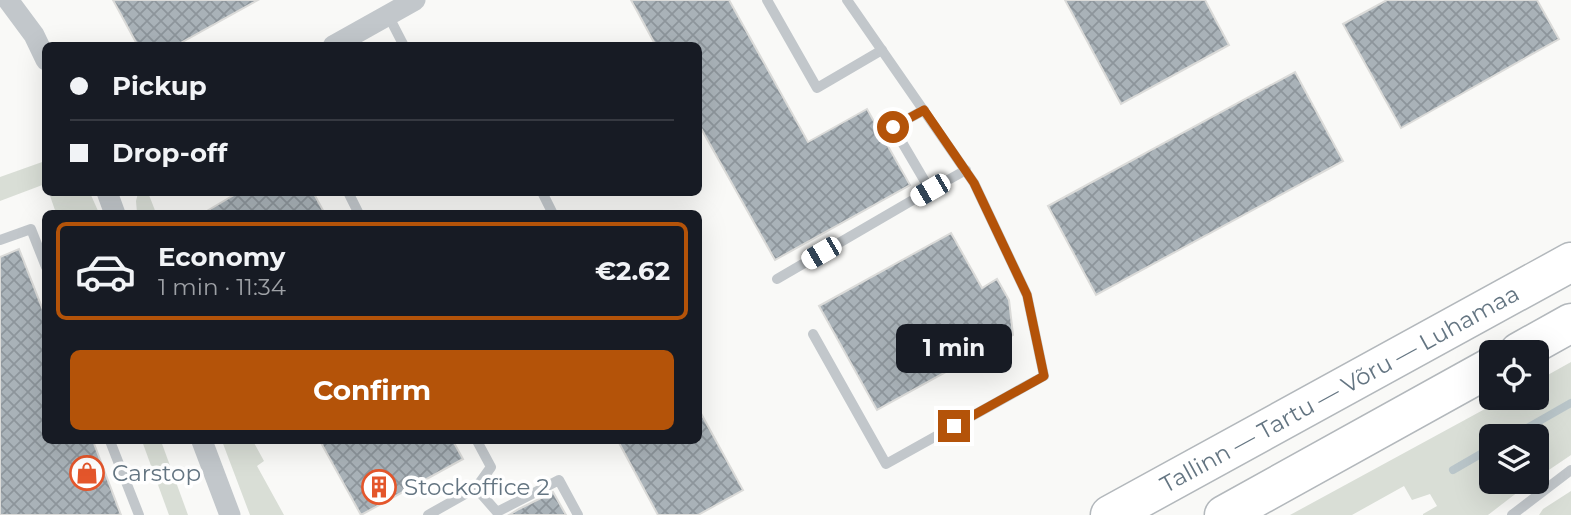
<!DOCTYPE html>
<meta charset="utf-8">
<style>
:root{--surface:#171b24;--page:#20242c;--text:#f1f3f6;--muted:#9ea1a6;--line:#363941;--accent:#b45309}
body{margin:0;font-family:Montserrat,sans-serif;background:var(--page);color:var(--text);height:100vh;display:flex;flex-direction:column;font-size:26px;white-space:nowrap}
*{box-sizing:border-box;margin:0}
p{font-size:23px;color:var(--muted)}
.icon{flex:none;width:38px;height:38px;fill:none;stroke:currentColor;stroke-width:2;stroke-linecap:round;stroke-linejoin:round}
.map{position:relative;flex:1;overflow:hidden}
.details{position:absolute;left:42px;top:210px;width:660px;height:234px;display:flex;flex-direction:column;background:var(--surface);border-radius:10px;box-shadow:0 7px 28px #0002}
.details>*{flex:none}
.banner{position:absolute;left:42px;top:42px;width:660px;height:154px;border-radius:10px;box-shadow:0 7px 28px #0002;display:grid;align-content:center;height:154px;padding:0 28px;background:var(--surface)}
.buttons{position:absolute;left:1479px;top:340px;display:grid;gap:14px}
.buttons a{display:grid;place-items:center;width:70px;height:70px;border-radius:10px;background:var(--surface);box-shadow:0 7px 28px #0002;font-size:35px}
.end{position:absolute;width:32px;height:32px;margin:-16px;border:9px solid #b45309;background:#fff;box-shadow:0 0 0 4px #fff}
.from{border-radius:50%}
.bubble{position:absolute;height:49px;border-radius:10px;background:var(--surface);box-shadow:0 7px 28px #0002;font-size:23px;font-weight:700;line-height:49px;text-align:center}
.car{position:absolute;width:21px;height:42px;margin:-21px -10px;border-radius:9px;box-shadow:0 0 5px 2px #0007;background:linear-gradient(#fff 24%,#345 0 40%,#fff 0 76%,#345 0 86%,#fff 0)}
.banner b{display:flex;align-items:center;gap:24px;height:66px;font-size:26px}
.banner b+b{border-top:2px solid var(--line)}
.banner i{width:18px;height:18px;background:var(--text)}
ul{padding:12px 0 0;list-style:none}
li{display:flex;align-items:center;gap:21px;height:98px;margin:0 14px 10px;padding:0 14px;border:4px solid transparent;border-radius:10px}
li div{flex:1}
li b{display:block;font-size:26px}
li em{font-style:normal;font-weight:700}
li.selected{border-color:var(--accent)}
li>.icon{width:63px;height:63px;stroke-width:1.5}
.button{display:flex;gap:14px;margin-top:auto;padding:14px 28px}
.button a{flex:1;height:80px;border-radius:10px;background:var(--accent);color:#fff;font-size:28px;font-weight:700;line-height:80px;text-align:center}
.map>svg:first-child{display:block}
.green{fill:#d9ded6}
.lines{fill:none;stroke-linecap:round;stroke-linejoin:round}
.stream{stroke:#bac6ca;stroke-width:8}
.building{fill:url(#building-cross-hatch);stroke:#dbdbd9;stroke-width:2}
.highway-casing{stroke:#b3b8bc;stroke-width:41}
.lane{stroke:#c2c7cb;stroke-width:10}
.street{stroke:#c2c7cb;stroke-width:21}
.highway{stroke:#fff;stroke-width:38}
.route{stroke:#b45309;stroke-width:9}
.labels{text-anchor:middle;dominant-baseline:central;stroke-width:7;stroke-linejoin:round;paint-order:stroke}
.street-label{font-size:23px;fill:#647582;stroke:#fff}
.poi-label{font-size:23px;fill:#647582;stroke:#fff;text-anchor:start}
</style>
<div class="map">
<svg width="1571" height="515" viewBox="0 0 1571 515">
<defs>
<pattern id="building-cross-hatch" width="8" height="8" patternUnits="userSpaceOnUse" patternTransform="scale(1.75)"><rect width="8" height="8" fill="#a9b2b8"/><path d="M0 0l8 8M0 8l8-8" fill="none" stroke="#8d959b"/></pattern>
</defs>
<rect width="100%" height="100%" fill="#f9f9f7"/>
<g class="green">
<path d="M45,161V184L0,201V177Z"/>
<path d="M49,193H90L99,213H56Z"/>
<path d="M138,193H152L149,195L156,213H137L136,201Z"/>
<path d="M1571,362V455L1537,478L1536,436H1491V481H1532L1488,515H1423V514L1437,506L1430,494L1412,500L1404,486L1352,515H1290L1507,397H1536L1537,381Z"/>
<path d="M142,441H161L188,515H169Z"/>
<path d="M222,441H253L264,461L257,466L284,515H250Z"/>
<path d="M1571,491V515H1539L1543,509Z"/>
</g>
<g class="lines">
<g class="stream">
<path d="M1513,436L1571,403"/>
<path d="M1453,470L1491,448"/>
</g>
</g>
<g class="building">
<path d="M113,0H258L175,46H138Z"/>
<path d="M631,0H729L808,142L867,109L910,185L775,260L698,123V46H656Z"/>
<path d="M1065,0H1205L1229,45L1121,104Z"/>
<path d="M1387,0H1537L1559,39L1401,128L1343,24Z"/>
<path d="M1295,72L1343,161L1096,295L1048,206Z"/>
<path d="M239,192H313L325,214H202Z"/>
<path d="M951,233L982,288L997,279L1009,300L1013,335L877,410L819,306Z"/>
<path d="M19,249L46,318V441H93L121,515H0V257Z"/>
<path d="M698,408L743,490L698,515H658L618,441H698Z"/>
<path d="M320,441H453L463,459L361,515Z"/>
<path d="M553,492L566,515H509L519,509Z"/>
</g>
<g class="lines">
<g class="highway-casing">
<g id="highway">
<path d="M1519,352L1571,323"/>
<path id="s1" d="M1110,515L1571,262"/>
<path d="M1224,515L1491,367"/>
</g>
</g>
<g class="lane">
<path d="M767,0L817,88L882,50"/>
<path d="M388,15L404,46"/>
<path d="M924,110L893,127L930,190L966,170"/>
<path d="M348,192L359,214"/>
<path d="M542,192L553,214"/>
<path d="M0,240L31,229L46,267"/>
<path d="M777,279L930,190"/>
<path d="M813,334L886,464L1044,376L1027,295L974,183L847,0"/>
<path d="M110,441L139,515"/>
<path d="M476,488L497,512L559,480L578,515"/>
<path d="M428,515L476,488L491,467L477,441"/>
<path d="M1512,515L1571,470"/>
</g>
<g class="street">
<path d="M8,0L34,35L46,60"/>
<path d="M333,46L415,0"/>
<path d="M107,192L115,214"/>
<path d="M202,441L230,515"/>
</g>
<use href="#highway" class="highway"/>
</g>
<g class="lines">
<path class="route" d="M893,127L924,110L974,183L1027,295L1044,376L954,426"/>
</g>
<defs>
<g id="shop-ring" transform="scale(1.75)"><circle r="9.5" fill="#fff" stroke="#e4562b" stroke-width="1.5"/><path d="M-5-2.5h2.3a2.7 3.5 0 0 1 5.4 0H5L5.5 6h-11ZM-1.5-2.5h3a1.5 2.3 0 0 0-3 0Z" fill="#e4562b"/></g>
<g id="building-ring" transform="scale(1.75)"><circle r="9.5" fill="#fff" stroke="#e4562b" stroke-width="1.5"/><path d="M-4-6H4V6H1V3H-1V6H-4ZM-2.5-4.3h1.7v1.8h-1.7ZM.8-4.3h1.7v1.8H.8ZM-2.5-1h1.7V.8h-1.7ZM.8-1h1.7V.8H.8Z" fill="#e4562b"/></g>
</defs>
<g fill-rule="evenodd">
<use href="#shop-ring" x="87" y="473"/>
<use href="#building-ring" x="379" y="487"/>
</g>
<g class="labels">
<g class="street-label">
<text stroke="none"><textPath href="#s1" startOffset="262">Tallinn — Tartu — Võru — Luhamaa</textPath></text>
</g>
<g class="poi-label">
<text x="112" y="473">Carstop</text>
<text x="404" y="487">Stockoffice 2</text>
</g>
</g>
</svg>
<div class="buttons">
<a><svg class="icon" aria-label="locate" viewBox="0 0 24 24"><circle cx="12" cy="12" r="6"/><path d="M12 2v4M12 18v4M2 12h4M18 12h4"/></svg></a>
<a><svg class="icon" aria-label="layers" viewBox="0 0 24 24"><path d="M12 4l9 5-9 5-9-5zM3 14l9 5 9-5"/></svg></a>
</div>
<i class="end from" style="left:893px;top:127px"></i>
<i class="end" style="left:954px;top:426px"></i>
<div class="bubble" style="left:896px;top:324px;width:116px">1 min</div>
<i class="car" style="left:930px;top:190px;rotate:240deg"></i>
<i class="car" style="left:821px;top:253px;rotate:240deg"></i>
<div class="banner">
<b><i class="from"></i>Pickup</b>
<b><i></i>Drop-off</b>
</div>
<section class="details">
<ul>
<li class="selected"><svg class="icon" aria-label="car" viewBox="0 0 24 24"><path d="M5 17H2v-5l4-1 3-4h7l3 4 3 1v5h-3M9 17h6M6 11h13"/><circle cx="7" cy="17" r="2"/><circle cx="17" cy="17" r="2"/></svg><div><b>Economy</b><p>1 min · 11:34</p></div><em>€2.62</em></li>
</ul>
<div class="button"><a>Confirm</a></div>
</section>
</div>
